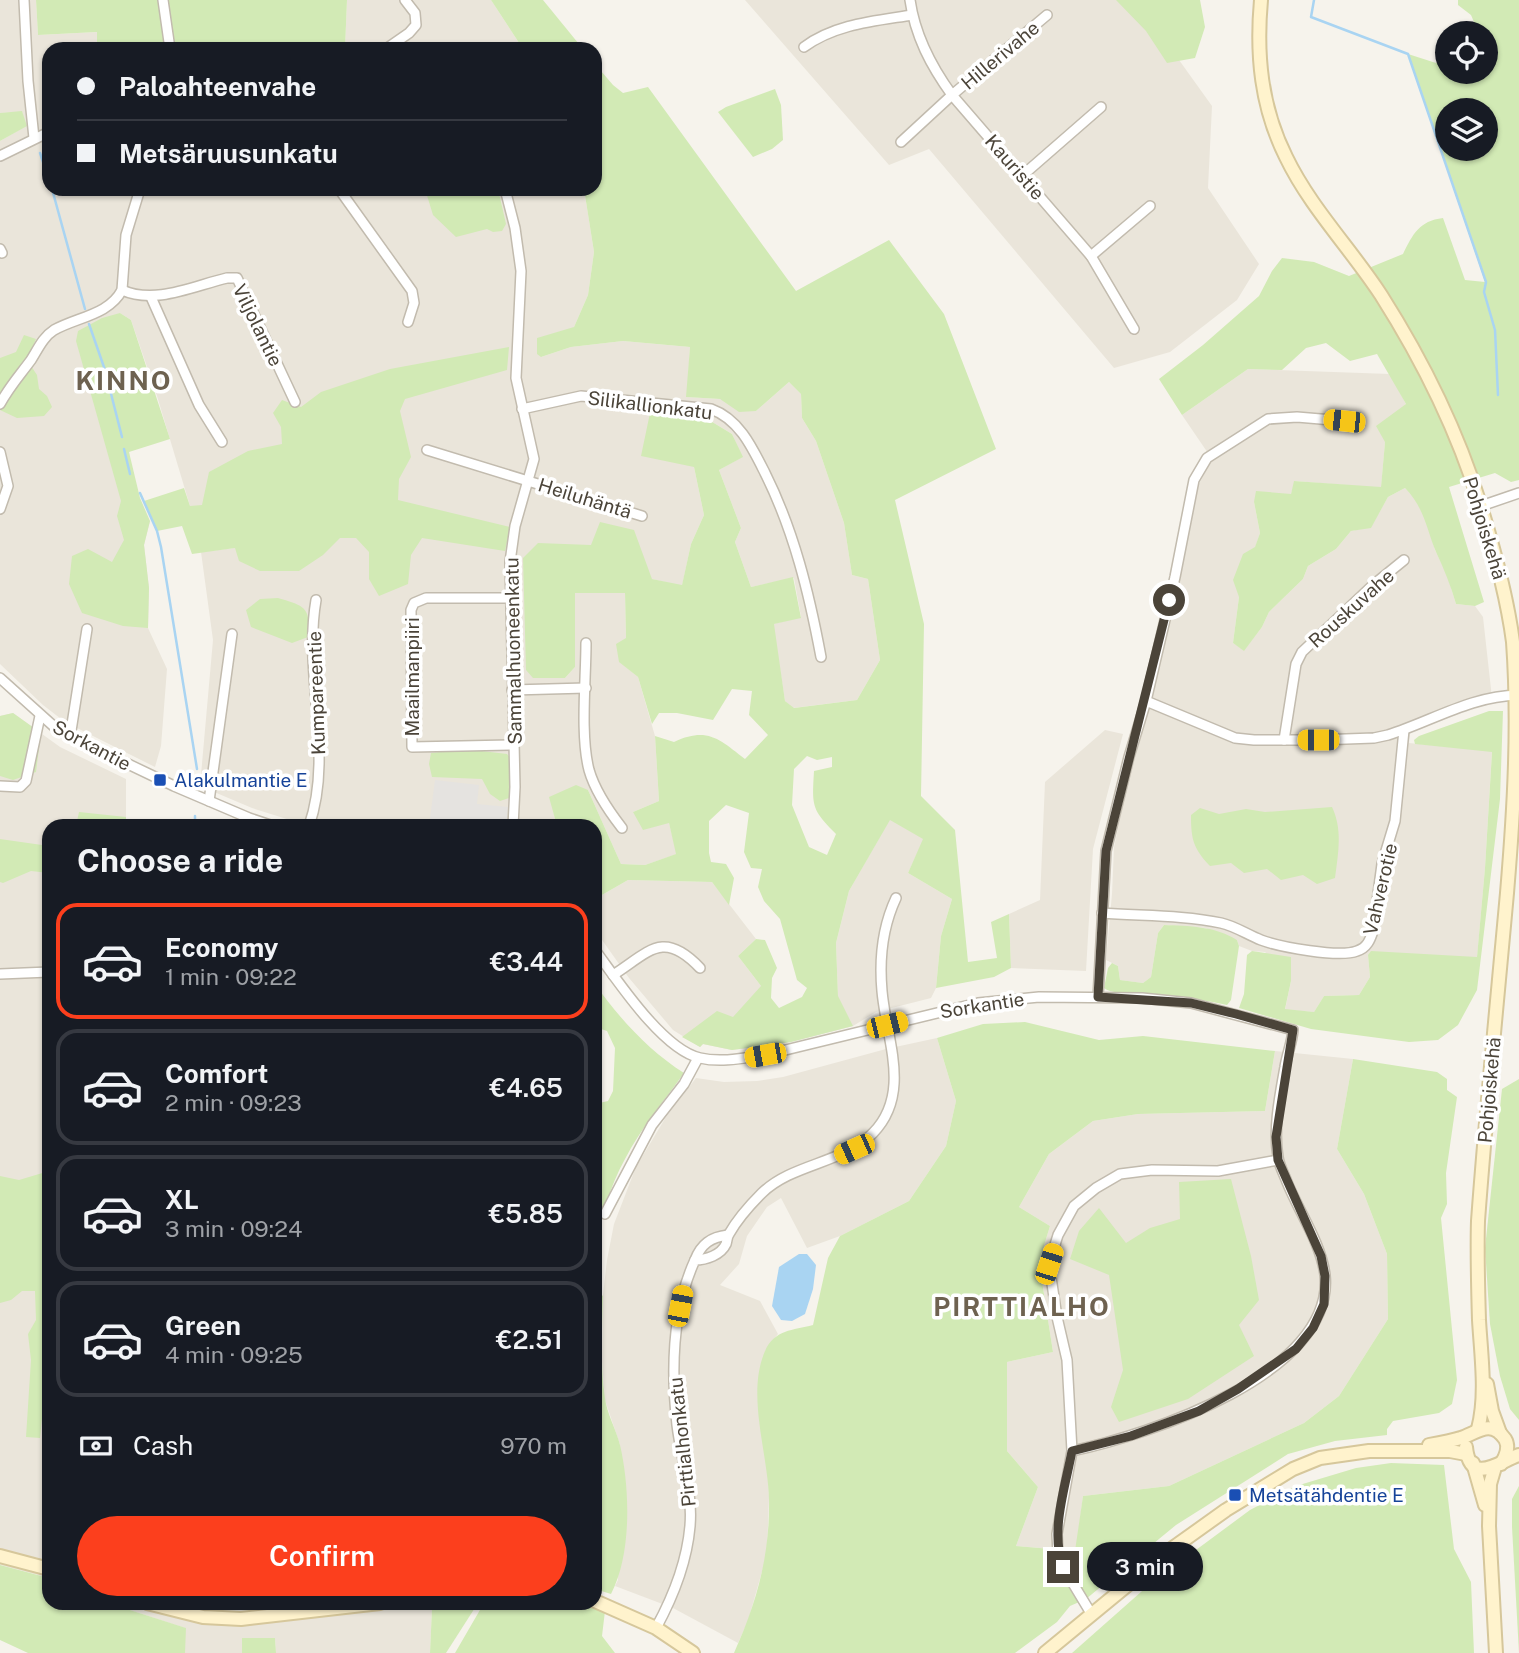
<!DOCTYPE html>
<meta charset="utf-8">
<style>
:root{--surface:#171b24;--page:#242831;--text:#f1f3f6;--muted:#9ea1a6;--line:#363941;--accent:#fc3f1d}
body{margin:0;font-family:"Public Sans",sans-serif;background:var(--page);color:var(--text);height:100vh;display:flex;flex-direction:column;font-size:26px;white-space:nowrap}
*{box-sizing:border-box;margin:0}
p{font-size:23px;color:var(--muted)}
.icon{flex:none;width:38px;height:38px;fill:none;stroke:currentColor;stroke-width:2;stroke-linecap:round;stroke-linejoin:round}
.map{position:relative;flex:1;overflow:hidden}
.sheet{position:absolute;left:42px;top:819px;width:560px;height:791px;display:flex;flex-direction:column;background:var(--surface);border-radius:21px;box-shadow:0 2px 5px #0004}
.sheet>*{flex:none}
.guide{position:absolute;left:42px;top:42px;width:560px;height:154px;border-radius:21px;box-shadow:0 2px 5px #0004;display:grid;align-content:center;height:154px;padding:0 35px;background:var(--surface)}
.controls{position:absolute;left:1435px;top:21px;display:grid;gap:14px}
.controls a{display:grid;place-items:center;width:63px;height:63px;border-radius:50%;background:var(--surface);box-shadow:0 2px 5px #0004;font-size:35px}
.end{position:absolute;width:32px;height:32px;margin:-16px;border:9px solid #4b4439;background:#fff;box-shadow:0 0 0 4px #fff}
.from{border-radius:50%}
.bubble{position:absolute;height:49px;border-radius:24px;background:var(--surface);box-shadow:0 2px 5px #0004;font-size:23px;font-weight:600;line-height:49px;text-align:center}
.car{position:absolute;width:21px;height:42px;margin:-21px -10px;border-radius:9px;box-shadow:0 0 5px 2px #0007;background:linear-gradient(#f5c518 24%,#345 0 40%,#f5c518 0 76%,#345 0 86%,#f5c518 0)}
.guide b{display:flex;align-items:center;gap:24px;height:66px;font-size:26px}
.guide b+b{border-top:2px solid var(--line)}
.guide i{width:18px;height:18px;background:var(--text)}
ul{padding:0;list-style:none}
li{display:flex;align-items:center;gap:21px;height:116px;margin:0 14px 10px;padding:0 21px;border:4px solid var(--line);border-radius:21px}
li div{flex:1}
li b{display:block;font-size:26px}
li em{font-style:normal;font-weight:600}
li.current{border-color:var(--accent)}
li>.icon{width:63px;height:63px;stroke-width:1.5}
h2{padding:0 35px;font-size:32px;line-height:84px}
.pay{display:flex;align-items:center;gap:18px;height:77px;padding:0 35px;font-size:26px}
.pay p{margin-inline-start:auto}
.action{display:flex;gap:14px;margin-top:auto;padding:14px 35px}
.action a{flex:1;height:80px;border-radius:42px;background:var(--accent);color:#fff;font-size:28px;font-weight:600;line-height:80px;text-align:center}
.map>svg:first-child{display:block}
.residential{fill:#eae5da}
.green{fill:#d2eab5;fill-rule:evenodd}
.parking{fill:#e5e3e0}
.water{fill:#a9d4f2}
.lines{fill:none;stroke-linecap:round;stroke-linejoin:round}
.stream{stroke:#a9d4f2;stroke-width:2.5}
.street-casing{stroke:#c2bbae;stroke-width:12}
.secondary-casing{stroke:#d6c79b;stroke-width:16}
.street{stroke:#fff;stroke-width:9}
.secondary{stroke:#fff3cd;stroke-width:12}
.route{stroke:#4b4439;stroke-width:9}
.transit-dot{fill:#1a4fb4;stroke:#fff;stroke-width:2.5}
.labels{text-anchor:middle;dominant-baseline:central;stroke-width:7;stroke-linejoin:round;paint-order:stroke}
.street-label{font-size:19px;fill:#4b4439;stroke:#fff}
.transit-label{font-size:19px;fill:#164399;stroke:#fff;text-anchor:start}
.district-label{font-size:26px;font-weight:bold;letter-spacing:2px;fill:#6e6250;stroke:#fff}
</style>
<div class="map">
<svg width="1519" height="1653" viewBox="0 0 1519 1653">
<rect width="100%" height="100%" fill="#f6f3ec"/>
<g class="residential">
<path d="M0,0H36L38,35L98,32L97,49H49V189H584L594,252L588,295L574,327L541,357L571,347L623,341L690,347L687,397L720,399L756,411L789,382L801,394L802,418L816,441L844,523L852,575L868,579L880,660L857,700L793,708L785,701L773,624L801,617L794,578L751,587L735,542L741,528L719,470L742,457L732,434L709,420L694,467L704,515L691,544L682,586L652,579L591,545L534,678H565L575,667V593H625L626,638L620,662L638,677L655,736L659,801L633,812L669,823L677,854L645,865L621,864L588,790L550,797L557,826H323L290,820L252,808L200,786L213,640L201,552L234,548L190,506L157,396L131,320L120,313L121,501L150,521L144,545L149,588L148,628L167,669L161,746L155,767L65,722L43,705L0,664V141L26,126L22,112L0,113Z"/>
<path d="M347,0H491L523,49H345Z"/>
<path d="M745,0H1136L1212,106L1208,188L1259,264L1237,300L1170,352L1114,368L929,149L889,165Z"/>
<path d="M1248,369L1390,374L1406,404L1385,442L1381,488L1295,481L1291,494L1254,502L1260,533L1239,597L1233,643L1244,650L1262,627L1269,612L1303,579L1308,566L1336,549L1351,531L1371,527L1388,497L1405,488L1415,499L1427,521L1435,550L1447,574L1456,604L1475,606L1483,617L1492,698L1411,725L1409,743L1492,751L1485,868L1477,958L1368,955L1370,977L1359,995L1324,996L1314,1012L1285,1010L1291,981L1265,952L1252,951L1239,946L1237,940L1205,928L1164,925L1158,933L1151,977L1143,983L1120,980L1118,966L1106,960L1112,894L1114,847L1127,786L1149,709L1199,484L1212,459L1182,415Z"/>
<path d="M13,713L60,747L126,779V826H49V1578L0,1565V716Z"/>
<path d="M1105,730L1123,734L1093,849L1086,971L1011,968L1009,914L1040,900L1045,782Z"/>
<path d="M890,819L924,839L908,873L952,899L941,936L936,988L931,998L876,1012L853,1026L791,1042L732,1050L703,1044L700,1047L673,1030L629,978L595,930V899L628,880L712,882L756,939L738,956L761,986L765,1022L838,996L836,943L849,891Z"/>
<path d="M937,1038L956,1101L946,1146L909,1201L840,1236L807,1248L781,1198L767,1207L747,1236L739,1264L720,1285L760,1301L778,1334L765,1351L769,1498L767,1554L748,1621L738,1643L673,1608L615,1586L618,1580L620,1445L605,1400L602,1361L603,1295L607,1260L614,1224L636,1167L666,1117L696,1078L724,1082L757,1081L783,1077L886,1049Z"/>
<path d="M1275,1051L1353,1059L1337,1149L1364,1194L1387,1254L1388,1319L1339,1396L1304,1423L1169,1486L1083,1496L1076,1551L1016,1546L1038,1487L1007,1451V1362L1053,1352L1039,1262L1050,1226L1019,1207L1049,1154L1093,1121L1138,1114L1265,1111Z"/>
<path d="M108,1603H241L242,1606L249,1603H439L432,1609L430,1653H276L275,1638H243L242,1653H185V1628Z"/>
</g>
<g class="green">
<path d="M36,0H347L345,49H97V32L38,35Z"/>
<path d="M491,0H543L583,49H523Z"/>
<path d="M1116,0H1200L1205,27L1195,58L1167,63L1146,31Z"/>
<path d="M1458,0H1519V480L1511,482L1495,473L1449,487L1484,602L1475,606L1456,604C1451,586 1444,569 1436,552C1426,528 1425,509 1405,488L1388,497L1371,528L1351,531L1336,549L1308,566L1303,579L1269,612L1262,627L1244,651L1233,643L1239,597L1233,580L1243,554L1255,547L1260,533L1254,502L1256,491L1291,494L1294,481L1381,487L1385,442L1376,426L1406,404L1377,354L1350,361L1326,343L1306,348L1282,370L1248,369L1182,415L1159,379L1203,345L1259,296L1272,271L1282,258L1314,262L1349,276L1403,254C1413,234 1419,221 1443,218L1465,280L1485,282L1408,54L1436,63L1447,51V72H1486V33H1464L1474,22L1471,15L1458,5ZM1447,110H1486V149H1447Z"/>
<path d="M595,64L613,85L623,93L648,87L796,291L889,240L944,314L996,449L895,500L924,624L921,796L955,830L968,962L997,958L991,922L1009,914L1011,968L994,977L936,988L941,936L952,899L908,873L923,839L890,820L849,891L836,943L838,996L853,1026L791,1042L732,1050L703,1044L700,1047L682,1037L717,1011L733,1017L761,986L738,956L756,939L765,940L777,968L772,978L771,998L779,1008L802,997L807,988L797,980L780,919L764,901L758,887L762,869L751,868L744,852L749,813L726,805L709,821V853L711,862L726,864L734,878L729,905L712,882L628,880L595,899V826H557L549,797L576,785L588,790L621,864L645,865L676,854L669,823L643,830L633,812L659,801L655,736L674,742C708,726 720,740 745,759L768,735L749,715L752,691L732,689L713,720L677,713H659L652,724L638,677L619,662L616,644L626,638L625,593H575V667L565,678H533L526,670L523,558L538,543L591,545L600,522L634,530L652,579L682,585L691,544L704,515L694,467L641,456L650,413L709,420L732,434L743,457L719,470L741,528L735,542L751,587L793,577L801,618L774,624L785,701L794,708L857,700L880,660L868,579L852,575L844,523L816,441L802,418L801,394L789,382L756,411L739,412L720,399L686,397L690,347L623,341L571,347L541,357L537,354V338L574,327L588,295L594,252L584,189H595ZM807,756L817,760L832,757V767L814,771C812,806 811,809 836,834L827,855L809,847L792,805L794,769Z"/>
<path d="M775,89L781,105L783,140L772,149L753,157L718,112L726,107Z"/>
<path d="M22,111L27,126L0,141V113Z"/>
<path d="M425,189H498L506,224L502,231L493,232L487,229L456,237L433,215Z"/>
<path d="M120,313L131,320L170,439L129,452L140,498L150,521L144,545L149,588L148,628L123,626L82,613L69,584L72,556L88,549L112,562L124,540L117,516L121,501L76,341L78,331L102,318Z"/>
<path d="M24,335L36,339L27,360L37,375L39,389L47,396L52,407L44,416L17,418L0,410V358L16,352Z"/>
<path d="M509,347L507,370L405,399L400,411L411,457L399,479L398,500L510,527L505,551L422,538L411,555L408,584L379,596L369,579V552L356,538H340L323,555L299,571H260L239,561L235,548L192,554L182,526L157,531L144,501L184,488L190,506L202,505L209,472L248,451L282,444L281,427L273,413L282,400L301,407L321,392L390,369Z"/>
<path d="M278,598C305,606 311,607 308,637L292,643L251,627L246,610L260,599Z"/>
<path d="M1489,711H1503L1500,799L1477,990L1458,1025L1438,1040L1409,1042L1311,1029L1239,1008L1244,994L1247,955L1252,951L1291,957V981L1285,1009L1314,1012L1324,996L1359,995L1370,977L1368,955L1371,951L1477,957L1485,868L1492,752L1415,744L1414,740L1419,736Z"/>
<path d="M13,713L41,733L36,772L13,780L0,776V716Z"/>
<path d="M465,749L507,754L512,760L509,798L500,801L490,794L482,779L432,777L429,764L431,753Z"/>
<path d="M1332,807C1343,830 1338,854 1335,878L1317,884L1303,875L1281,880L1267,869L1244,873L1231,863L1210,866C1193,848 1191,839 1191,815L1200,808L1219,814L1246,809L1265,812Z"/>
<path d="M79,812L126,817V826H76Z"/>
<path d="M0,839L49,846V873L31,871L3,883L0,882Z"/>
<path d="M1164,925C1189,926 1215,926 1237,940L1239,946L1231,1000L1227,1005C1195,998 1164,993 1131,993C1122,993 1111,993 1104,988L1108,968L1112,963L1118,966L1120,980L1143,983L1151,977L1158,933Z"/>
<path d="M595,984C619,1018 649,1051 684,1073C664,1101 641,1128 625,1159C610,1186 601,1218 595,1248V1104L608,1101L613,1091L615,1048L607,1031L598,1028L595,1030Z"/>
<path d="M1025,1022L1099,1040L1143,1036L1275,1051L1265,1111L1138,1114L1093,1121L1049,1154L1019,1207L1050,1226L1039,1262L1053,1352L1007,1362V1451L1038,1487L1016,1546L1075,1551L1083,1496L1169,1486L1304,1423L1339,1396L1388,1319L1387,1254L1364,1194L1337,1149L1353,1059L1437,1072L1447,1079V1090L1457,1097L1446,1173L1447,1204L1441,1218L1457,1380L1452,1404L1439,1413L1393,1421L1387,1429V1435L1335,1441L1288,1454L1176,1525L1086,1599L1070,1606L1057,1622L1015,1653H734C757,1602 770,1555 769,1499C768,1453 746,1395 765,1351C774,1330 793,1330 813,1325L828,1258L840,1236L909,1201L946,1146L956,1101L937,1038L983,1024Z"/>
<path d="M1519,1079V1420L1510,1409L1500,1376L1490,1324L1485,1248L1502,1089Z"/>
<path d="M49,1171V1282L47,1287L49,1350L40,1438L26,1437L31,1360L28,1334L36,1320L35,1291H22L11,1300L0,1303V1176L19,1180Z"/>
<path d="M1231,1179L1251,1256L1259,1300L1239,1325L1254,1356L1188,1399L1119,1422L1111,1407L1123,1370L1109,1275L1070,1259L1079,1231L1099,1208L1126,1243L1150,1228L1180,1219L1179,1182Z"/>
<path d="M603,1295C602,1329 600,1364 605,1398C607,1414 616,1429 620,1445C630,1488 632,1554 611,1594L595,1589V1305Z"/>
<path d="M1391,1463L1444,1465L1454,1549L1471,1582L1474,1653H1072L1150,1584L1250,1510L1296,1486L1356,1468Z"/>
<path d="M1519,1486V1653L1512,1527V1499Z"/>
<path d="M0,1565L49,1578V1603H108L186,1628L185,1653H28L0,1640Z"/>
<path d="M439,1603H478L446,1653H430L432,1608Z"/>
<path d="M484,1603H579L605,1611L602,1636L615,1653H455Z"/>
<path d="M242,1638H275L276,1653H242Z"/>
</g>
<path class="parking" d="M435,780L479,785L477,804L508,807L506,826H429Z"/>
<path class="water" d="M799,1254H807L816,1265L813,1289L805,1314L792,1321L781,1320L772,1306L779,1267Z"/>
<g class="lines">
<g class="stream">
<path d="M1314,0L1311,17L1408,54L1486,282L1484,292L1495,330L1498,395"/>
<path d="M40,153L49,180"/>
<path d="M52,189L85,309"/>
<path d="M89,324L105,370L122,437"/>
<path d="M124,449L130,474"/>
<path d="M140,493L157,531L161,547L197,769"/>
<path d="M195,826V816"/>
</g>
<g class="street-casing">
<g id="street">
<path d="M24,0L28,81L34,138"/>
<path d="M163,0L170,49"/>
<path d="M910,0C915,36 931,66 952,95L1091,256L1134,329"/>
<path d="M804,47C835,24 875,21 912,15"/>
<path d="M386,49L409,33L416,25L415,13L405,0"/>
<path d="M901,142L952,95L1047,15"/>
<path d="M0,156L49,132"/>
<path d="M1023,175L1101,107"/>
<path d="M339,189L412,291L414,303L408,322"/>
<path d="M505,189L515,228L521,271L516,378L534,459L515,526L510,562L515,787L513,826"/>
<path d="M0,249L2,253"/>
<path d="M1091,256L1150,206"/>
<path d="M122,290C155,305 193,286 227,278H237L295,402"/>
<path d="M151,297L199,405L222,442"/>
<path d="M0,404C9,387 20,375 31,360C38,349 43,337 54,330C77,317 109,315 122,290L126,235L140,189"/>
<path d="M522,409L581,396L711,409C739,419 752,447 765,473C794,531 809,593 821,657"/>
<path d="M427,450L642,516"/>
<path d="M0,452L8,486L0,509"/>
<path d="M1481,506L1519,493"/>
<path d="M510,598H426L414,603L411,610L412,747L514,745"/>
<path d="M586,643C586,680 580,735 589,770C595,791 608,810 622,828"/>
<path d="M0,678L59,731L174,786L249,818L273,826"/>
<path d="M512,690L586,688"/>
<path d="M1146,701L1235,738L1254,740H1318L1374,738L1388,735C1432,721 1471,696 1518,695"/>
<path d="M70,737L87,629"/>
<path d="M1284,740L1296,664L1302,652L1372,586L1404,560"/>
<path d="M0,786L20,787L26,781L40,716"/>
<path d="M209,801L232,634"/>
<path d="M309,826C334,754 303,675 316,600"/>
<path d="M1102,913C1140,916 1184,915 1221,923C1235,926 1248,935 1261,940C1280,947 1339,958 1357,951C1367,948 1370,940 1373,931L1382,864L1395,821L1404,730"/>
<path d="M595,950C617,980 663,1050 700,1058C721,1063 744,1058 765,1055L978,1003L1039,997L1142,998L1191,1003L1293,1030C1292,1043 1287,1054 1285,1067C1280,1095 1273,1128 1278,1157C1279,1165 1284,1174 1287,1182C1299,1212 1321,1243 1325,1275C1335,1374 1148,1435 1072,1451"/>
<path d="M0,974L49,972"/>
<path d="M613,975C649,952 663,929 700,968"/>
<path d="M1098,997L1106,851L1129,757L1146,701L1175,577L1194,480L1207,458L1268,419L1297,417L1344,421"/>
<path d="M605,1214L652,1125L684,1084L698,1058"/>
<path d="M695,1260C701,1244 711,1237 728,1235"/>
<path d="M1092,1615L1063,1567L1058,1554L1057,1534L1072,1451L1067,1360L1057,1317L1049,1264L1058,1235L1074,1206L1096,1188L1120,1174L1152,1170L1218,1171L1278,1160"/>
<path d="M656,1628C673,1597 687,1561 690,1526C693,1491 681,1459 677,1425C671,1371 672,1310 695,1260C706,1260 721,1255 726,1244C727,1241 727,1237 729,1234C737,1220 751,1204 762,1193C793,1163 843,1164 873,1133C912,1093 886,1039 882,991C879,958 882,928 896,898"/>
</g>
</g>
<g class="secondary-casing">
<g id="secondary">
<path d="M1261,0C1256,55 1261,107 1286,157C1310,207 1351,249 1381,295C1423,361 1457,430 1480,504C1494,549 1507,596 1513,642C1519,725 1514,810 1507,893C1497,1003 1486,1112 1478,1221C1477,1254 1478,1287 1479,1320C1481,1355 1487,1395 1478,1429"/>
<path d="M1487,1384L1492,1411L1500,1433"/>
<path d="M1429,1445C1440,1443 1451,1441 1461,1438C1478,1432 1491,1419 1505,1439C1510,1447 1506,1456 1501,1464"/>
<path d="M1466,1447C1470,1487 1500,1461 1519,1455"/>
<path d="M1473,1463L1485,1505"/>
<path d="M1495,1467L1490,1484L1489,1526L1496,1653"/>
<path d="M0,1556L49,1569"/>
<path d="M595,1601L656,1628L693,1653"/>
<path d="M147,1603L203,1617L241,1619L380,1603"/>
<path d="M1045,1653L1170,1550L1226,1510L1293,1469L1320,1458L1369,1451H1450L1466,1454"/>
</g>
</g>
<use href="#street" class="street"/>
<use href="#secondary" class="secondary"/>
</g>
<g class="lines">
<path class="route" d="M1063,1567C1050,1531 1065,1488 1072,1451L1131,1436L1199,1411L1238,1389L1296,1349L1313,1328L1324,1304L1325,1276L1321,1256L1278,1160L1276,1137L1293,1030L1236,1014L1191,1003L1098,997L1106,851L1169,600"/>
</g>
<g class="transit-dot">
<rect x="153" y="773" width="14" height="14" rx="3.5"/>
<rect x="1228" y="1488" width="14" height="14" rx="3.5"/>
</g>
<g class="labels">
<g class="street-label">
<text transform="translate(1000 55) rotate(-40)">Hillerivahe</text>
<text transform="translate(1015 167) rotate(49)">Kauristie</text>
<text transform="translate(258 325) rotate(64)">Viljolantie</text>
<text transform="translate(650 405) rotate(7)">Silikallionkatu</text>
<text transform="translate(585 498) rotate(17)">Heiluhäntä</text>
<text transform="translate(1485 528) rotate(73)">Pohjoiskehä</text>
<text transform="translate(1351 608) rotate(-42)">Rouskuvahe</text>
<text transform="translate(513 651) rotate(-91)">Sammalhuoneenkatu</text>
<text transform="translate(412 677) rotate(-90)">Maailmanpiiri</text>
<text transform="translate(316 693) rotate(-92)">Kumpareentie</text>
<text transform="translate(92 745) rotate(28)">Sorkantie</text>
<text transform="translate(1380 889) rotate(-77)">Vahverotie</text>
<text transform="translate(982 1005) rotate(-9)">Sorkantie</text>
<text transform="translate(1489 1090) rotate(-85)">Pohjoiskehä</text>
<text transform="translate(682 1442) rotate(-96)">Pirttialhonkatu</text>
</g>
<g class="transit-label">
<text x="174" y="780">Alakulmantie E</text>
<text x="1249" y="1495">Metsätähdentie E</text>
</g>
<g class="district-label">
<text x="124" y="380">KINNO</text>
<text x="1022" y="1306">PIRTTIALHO</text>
</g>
</g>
</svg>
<div class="controls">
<a><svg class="icon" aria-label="locate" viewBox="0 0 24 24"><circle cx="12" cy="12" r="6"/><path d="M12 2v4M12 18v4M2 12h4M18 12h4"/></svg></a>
<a><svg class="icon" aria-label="layers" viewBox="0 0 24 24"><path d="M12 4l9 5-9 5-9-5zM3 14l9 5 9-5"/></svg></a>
</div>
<i class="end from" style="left:1169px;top:600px"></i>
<i class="end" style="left:1063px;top:1567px"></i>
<div class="bubble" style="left:1087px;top:1542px;width:116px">3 min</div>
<i class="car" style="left:1344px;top:421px;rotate:276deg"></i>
<i class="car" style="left:1318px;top:740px;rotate:270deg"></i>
<i class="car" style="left:887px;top:1025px;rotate:76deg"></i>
<i class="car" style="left:765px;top:1055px;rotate:260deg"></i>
<i class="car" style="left:854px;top:1149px;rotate:246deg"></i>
<i class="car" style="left:1049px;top:1264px;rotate:18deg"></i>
<i class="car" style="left:680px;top:1306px;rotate:11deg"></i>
<div class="guide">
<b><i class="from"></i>Paloahteenvahe</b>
<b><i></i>Metsäruusunkatu</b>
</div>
<section class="sheet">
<h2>Choose a ride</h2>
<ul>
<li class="current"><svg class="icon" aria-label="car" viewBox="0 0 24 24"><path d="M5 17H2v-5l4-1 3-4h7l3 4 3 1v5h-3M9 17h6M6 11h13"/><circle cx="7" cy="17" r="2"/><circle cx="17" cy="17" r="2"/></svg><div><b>Economy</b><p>1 min · 09:22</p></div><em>€3.44</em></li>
<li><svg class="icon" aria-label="car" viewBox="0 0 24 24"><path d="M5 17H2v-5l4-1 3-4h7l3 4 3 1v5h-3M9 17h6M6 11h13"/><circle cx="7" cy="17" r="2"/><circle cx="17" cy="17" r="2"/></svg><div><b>Comfort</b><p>2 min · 09:23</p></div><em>€4.65</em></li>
<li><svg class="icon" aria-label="car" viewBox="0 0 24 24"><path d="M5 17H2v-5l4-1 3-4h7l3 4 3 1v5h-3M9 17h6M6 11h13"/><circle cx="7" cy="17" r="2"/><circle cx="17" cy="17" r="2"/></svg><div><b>XL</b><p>3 min · 09:24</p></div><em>€5.85</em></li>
<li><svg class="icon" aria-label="car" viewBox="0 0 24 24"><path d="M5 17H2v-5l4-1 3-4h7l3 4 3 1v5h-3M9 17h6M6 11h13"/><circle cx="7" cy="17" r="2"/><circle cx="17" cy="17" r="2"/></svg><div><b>Green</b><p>4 min · 09:25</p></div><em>€2.51</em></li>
</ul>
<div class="pay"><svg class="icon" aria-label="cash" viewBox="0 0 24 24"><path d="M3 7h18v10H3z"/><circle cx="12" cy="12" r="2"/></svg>Cash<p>970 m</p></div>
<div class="action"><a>Confirm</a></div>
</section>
</div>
